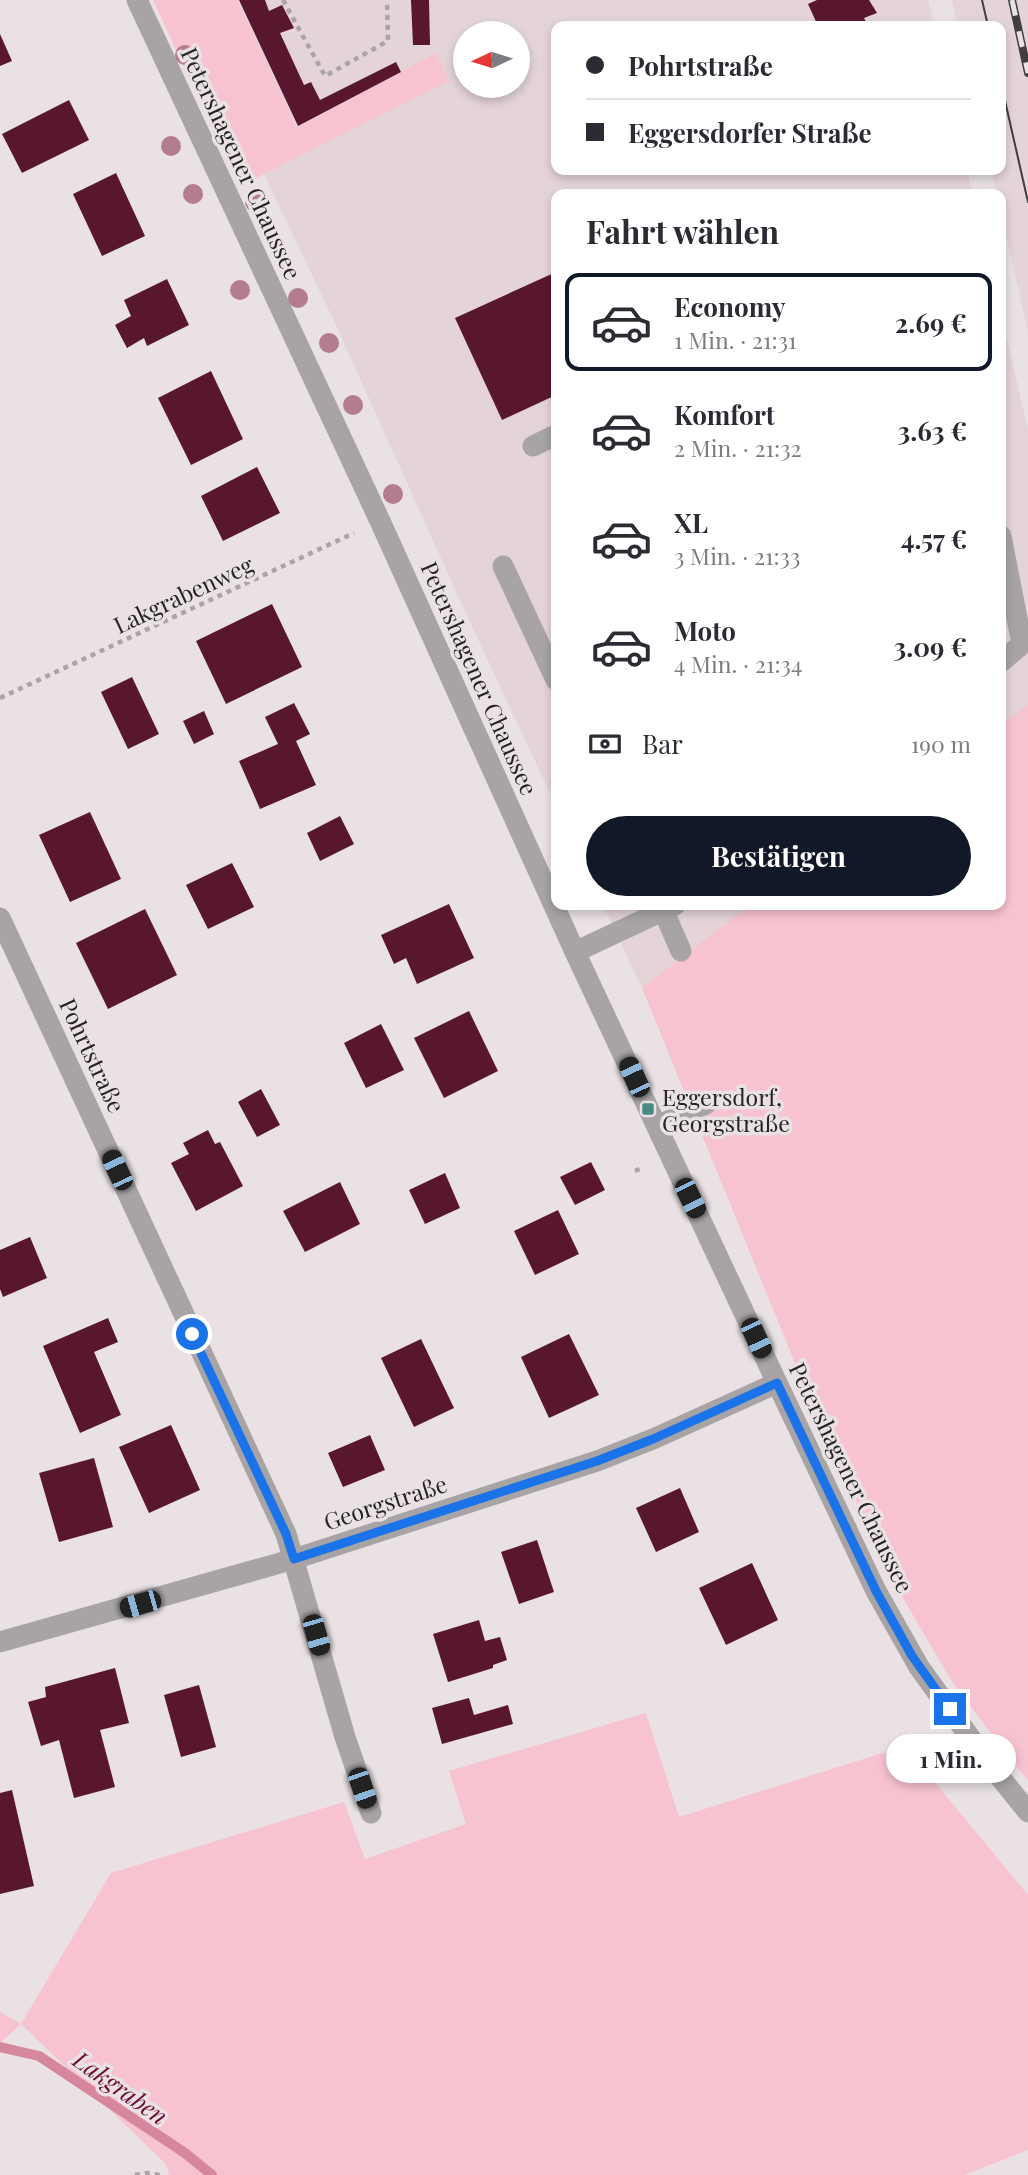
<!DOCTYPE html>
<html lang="de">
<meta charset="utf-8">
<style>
:root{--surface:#fff;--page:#f2f2f3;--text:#2b2b33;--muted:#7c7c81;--line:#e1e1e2;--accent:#111827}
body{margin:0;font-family:"Playfair Display",serif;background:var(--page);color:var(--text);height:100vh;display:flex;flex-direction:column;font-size:26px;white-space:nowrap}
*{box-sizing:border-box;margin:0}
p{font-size:23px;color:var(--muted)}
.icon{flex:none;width:38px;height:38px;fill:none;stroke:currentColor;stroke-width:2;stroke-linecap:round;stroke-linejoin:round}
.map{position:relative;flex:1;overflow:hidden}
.sheet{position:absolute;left:551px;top:189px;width:455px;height:721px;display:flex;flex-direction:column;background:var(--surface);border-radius:14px;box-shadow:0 4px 10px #0003}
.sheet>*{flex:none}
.hud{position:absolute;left:551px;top:21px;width:455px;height:154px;border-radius:14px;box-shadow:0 4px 10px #0003;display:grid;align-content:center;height:154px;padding:0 35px;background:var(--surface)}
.needle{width:46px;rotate:266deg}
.buttons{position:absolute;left:453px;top:21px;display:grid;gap:14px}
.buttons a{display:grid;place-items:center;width:77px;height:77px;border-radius:50%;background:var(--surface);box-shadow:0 4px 10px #0003;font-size:35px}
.end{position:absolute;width:32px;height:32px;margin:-16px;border:9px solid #1a73e8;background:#fff;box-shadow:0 0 0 4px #fff}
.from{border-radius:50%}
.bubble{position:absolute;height:49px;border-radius:24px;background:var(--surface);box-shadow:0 4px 10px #0003;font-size:23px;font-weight:700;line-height:49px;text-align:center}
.car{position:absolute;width:21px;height:42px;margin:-21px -10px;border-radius:9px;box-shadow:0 0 5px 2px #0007;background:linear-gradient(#222 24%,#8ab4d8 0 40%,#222 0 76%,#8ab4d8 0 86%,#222 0)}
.hud b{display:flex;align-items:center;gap:24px;height:66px;font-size:26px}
.hud b+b{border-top:2px solid var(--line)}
.hud i{width:18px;height:18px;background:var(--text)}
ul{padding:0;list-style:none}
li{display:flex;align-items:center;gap:21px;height:98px;margin:0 14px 10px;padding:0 21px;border:4px solid transparent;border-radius:14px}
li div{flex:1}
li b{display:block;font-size:26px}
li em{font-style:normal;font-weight:700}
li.current{border-color:var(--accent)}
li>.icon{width:63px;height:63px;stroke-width:1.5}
h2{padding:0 35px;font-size:32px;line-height:84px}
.pay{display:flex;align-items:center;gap:18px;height:77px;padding:0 35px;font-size:26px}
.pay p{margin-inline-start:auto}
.button{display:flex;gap:14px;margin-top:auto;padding:14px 35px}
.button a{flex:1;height:80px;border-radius:42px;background:var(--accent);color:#fff;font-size:28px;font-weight:700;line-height:80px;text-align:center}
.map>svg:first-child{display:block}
.built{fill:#e4d3d7;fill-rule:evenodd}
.green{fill:#f8c3d0}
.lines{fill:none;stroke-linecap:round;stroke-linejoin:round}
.stream{stroke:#d6879d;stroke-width:10}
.building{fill:#59172f}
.path{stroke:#aaa4a5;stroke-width:4.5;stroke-dasharray:5 5;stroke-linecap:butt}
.minor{stroke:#a8a4a5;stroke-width:21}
.tram{stroke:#423e3f;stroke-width:2}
.rail-casing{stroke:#423e3f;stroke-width:8}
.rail{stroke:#e9e1e3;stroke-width:5;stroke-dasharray:16;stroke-linecap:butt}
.tree{fill:#b37c90}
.route{stroke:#1a73e8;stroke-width:9}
.poi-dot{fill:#478c81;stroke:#e9e1e3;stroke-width:2.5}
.labels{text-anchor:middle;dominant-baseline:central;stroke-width:7;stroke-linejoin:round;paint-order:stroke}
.street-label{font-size:23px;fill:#262323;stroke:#e9e1e3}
.poi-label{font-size:23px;fill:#262323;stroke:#e9e1e3;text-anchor:start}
.water-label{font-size:24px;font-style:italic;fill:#6c0e36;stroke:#e9e1e3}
</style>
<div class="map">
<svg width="1028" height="2175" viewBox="0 0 1028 2175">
<rect width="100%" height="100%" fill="#e9e1e3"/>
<g class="built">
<path d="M181,0H928L934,26H556V170H967L973,194H556V806L463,607L335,323ZM466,33H518V86H466Z"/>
<path d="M952,0H1028V332L1001,213V194H997L991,170H1001V26H958Z"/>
<path d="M1001,314L1028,430V707L1001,726Z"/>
<path d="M603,905H756L642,988Z"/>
</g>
<g class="green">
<path d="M153,0H237L297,128L436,53L449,81L239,187Z"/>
<path d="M1028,705V1781L954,1685L887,1571L795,1363L642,988L750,905H1001V725Z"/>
<path d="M646,1713L679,1817L905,1746L1028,1895V2150L964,2175H169L166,2164L21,2024L0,2043V2012L21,2024L111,1873L344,1802L365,1859L466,1824L449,1771Z"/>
</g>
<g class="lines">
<path class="stream" d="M0,2047L39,2056L185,2153L212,2175"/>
</g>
<g class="building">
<path d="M239,0H265L269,11L282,5L294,28L280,33L304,85L311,82L320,100L396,62L401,72L298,126Z"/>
<path d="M411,0H429L430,45H413Z"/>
<path d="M817,0H869L877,13L864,18L868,26H818L808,4Z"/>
<path d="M0,34L12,61L0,66Z"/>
<path d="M69,100L89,140L22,173L2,134Z"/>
<path d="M116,173L145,236L102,256L73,194Z"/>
<path d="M556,272V395L502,420L455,318Z"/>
<path d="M167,279L189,325L147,346L144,338L127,348L115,325L131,316L124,300Z"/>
<path d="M211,371L243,439L191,465L158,398Z"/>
<path d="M257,467L280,513L223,541L201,496Z"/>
<path d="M272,604L302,667L226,704L196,641Z"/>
<path d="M132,677L159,734L128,749L101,692Z"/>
<path d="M294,703L310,734L296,741L316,785L260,809L239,761L278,744L265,717Z"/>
<path d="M204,711L214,734L194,744L183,721Z"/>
<path d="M90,812L121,879L70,902L39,835Z"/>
<path d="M340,816L354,844L320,861L307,833Z"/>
<path d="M232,863L254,907L208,929L186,885Z"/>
<path d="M449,904L474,958L417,984L406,958L394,964L381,935Z"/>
<path d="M145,909L177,975L108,1009L76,943Z"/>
<path d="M469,1011L498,1071L444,1098L414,1038Z"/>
<path d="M381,1024L404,1070L366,1088L344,1043Z"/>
<path d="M261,1089L280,1125L257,1137L238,1102Z"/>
<path d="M208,1130L215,1144L220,1142L243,1186L196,1211L171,1163L189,1154L183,1143Z"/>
<path d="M591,1162L605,1190L575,1205L560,1177Z"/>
<path d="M445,1173L460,1208L425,1224L409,1190Z"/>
<path d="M340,1182L360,1224L305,1252L283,1211Z"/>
<path d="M558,1210L579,1254L535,1275L514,1231Z"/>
<path d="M30,1237L47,1278L3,1297L0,1289V1250Z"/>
<path d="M108,1318L118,1342L94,1352L121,1415L80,1433L43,1346Z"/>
<path d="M569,1334L599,1395L549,1418L521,1357Z"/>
<path d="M421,1339L454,1408L414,1427L381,1358Z"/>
<path d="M171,1425L200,1490L149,1513L119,1447Z"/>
<path d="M370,1435L385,1470L343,1487L328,1453Z"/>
<path d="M94,1458L113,1527L59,1542L39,1473Z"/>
<path d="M680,1488L699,1532L656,1552L636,1508Z"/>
<path d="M537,1540L554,1592L519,1604L501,1552Z"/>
<path d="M752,1563L778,1620L726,1645L699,1588Z"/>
<path d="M479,1620L485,1641L500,1637L507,1660L493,1665V1668L448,1682L433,1634Z"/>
<path d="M115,1668L129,1723L100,1730L115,1787L74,1798L59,1740L41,1746L28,1702L46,1697L45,1687Z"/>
<path d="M199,1685L216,1747L181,1757L164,1695Z"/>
<path d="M469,1698L474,1715L508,1705L513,1724L442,1744L432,1708Z"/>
<path d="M12,1790L34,1886L0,1894V1793Z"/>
</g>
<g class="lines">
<g class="path">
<path d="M283,0L325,76L388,41L387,0"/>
<path d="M0,698L354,533"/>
<path d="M635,1171L644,1167"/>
<path d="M135,2175L146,2173L160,2175"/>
</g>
<g class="minor">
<path d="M137,0L380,521L575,952L777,1383L876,1591L919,1667L987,1761L1028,1812"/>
<path d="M533,446L556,435"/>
<path d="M1001,536L1022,644L1001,662"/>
<path d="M503,566L556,680"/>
<path d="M661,905L681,951"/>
<path d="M0,918L286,1534L345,1737L371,1813"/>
<path d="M575,952L675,905"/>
<path d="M657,1126L706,1104"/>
<path d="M0,1642L294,1559L597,1461L653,1439L777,1383"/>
</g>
<g class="tram">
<path d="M982,0L988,26"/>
<path d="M1001,83L1028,202"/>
</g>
<g class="rail-casing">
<path id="rail" d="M1012,0L1028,73"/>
</g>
<use href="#rail" class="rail"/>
</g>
<g class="tree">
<circle cx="185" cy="55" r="10"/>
<circle cx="171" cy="146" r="10"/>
<circle cx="193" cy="194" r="10"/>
<circle cx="255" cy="202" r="10"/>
<circle cx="240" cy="290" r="10"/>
<circle cx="298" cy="298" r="10"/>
<circle cx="329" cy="343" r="10"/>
<circle cx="353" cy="405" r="10"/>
<circle cx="393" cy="494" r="10"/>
</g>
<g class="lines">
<path class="route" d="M192,1334L286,1534L294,1559L597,1461L653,1439L777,1383L876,1591L912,1656L950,1709"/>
</g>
<rect class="poi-dot" x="641" y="1102" width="14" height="14" rx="3.5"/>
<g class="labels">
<g class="street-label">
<text transform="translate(242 163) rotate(65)">Petershagener Chaussee</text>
<text transform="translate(183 594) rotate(-25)">Lakgrabenweg</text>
<text transform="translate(480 678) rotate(66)">Petershagener Chaussee</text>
<text transform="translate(93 1055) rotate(65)">Pohrtstraße</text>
<text transform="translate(852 1477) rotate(64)">Petershagener Chaussee</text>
<text transform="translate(385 1502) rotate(-18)">Georgstraße</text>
</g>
<g class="poi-label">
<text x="662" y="1096">Eggersdorf,<tspan x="662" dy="26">Georgstraße</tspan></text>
</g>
<g class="water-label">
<text transform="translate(121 2087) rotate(35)">Lakgraben</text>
</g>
</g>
</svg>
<div class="buttons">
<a><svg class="needle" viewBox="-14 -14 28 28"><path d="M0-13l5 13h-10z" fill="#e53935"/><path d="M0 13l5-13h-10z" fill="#7c7c81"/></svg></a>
</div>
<i class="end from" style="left:192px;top:1334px"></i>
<i class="end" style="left:950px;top:1709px"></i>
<div class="bubble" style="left:886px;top:1734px;width:130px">1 Min.</div>
<i class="car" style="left:634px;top:1077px;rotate:335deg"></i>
<i class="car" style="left:117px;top:1170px;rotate:335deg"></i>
<i class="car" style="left:690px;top:1198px;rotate:154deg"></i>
<i class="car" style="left:756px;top:1338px;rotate:155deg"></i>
<i class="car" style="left:140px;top:1604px;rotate:254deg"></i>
<i class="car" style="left:316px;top:1635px;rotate:164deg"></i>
<i class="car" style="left:362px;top:1788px;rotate:161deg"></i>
<div class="hud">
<b><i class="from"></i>Pohrtstraße</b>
<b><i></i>Eggersdorfer Straße</b>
</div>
<section class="sheet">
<h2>Fahrt wählen</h2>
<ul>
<li class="current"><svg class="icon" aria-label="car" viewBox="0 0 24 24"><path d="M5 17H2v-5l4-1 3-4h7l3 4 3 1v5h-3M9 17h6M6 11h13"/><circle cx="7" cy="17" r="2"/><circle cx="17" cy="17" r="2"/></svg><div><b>Economy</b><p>1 Min. · 21:31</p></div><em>2.69 €</em></li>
<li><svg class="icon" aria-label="car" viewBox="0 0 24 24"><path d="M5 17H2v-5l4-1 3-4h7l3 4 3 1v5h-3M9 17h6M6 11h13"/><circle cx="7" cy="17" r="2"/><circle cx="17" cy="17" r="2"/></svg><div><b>Komfort</b><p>2 Min. · 21:32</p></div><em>3.63 €</em></li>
<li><svg class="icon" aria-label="car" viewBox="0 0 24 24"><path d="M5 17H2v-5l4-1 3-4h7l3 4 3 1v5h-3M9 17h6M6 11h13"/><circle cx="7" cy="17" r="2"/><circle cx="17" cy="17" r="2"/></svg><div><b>XL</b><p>3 Min. · 21:33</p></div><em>4.57 €</em></li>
<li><svg class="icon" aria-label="car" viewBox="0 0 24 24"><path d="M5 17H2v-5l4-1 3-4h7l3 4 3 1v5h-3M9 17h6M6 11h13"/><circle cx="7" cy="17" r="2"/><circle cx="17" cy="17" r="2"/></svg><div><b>Moto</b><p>4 Min. · 21:34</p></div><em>3.09 €</em></li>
</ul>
<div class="pay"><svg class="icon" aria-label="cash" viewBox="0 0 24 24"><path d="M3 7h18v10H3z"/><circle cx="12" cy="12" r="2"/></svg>Bar<p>190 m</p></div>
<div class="button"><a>Bestätigen</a></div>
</section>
</div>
